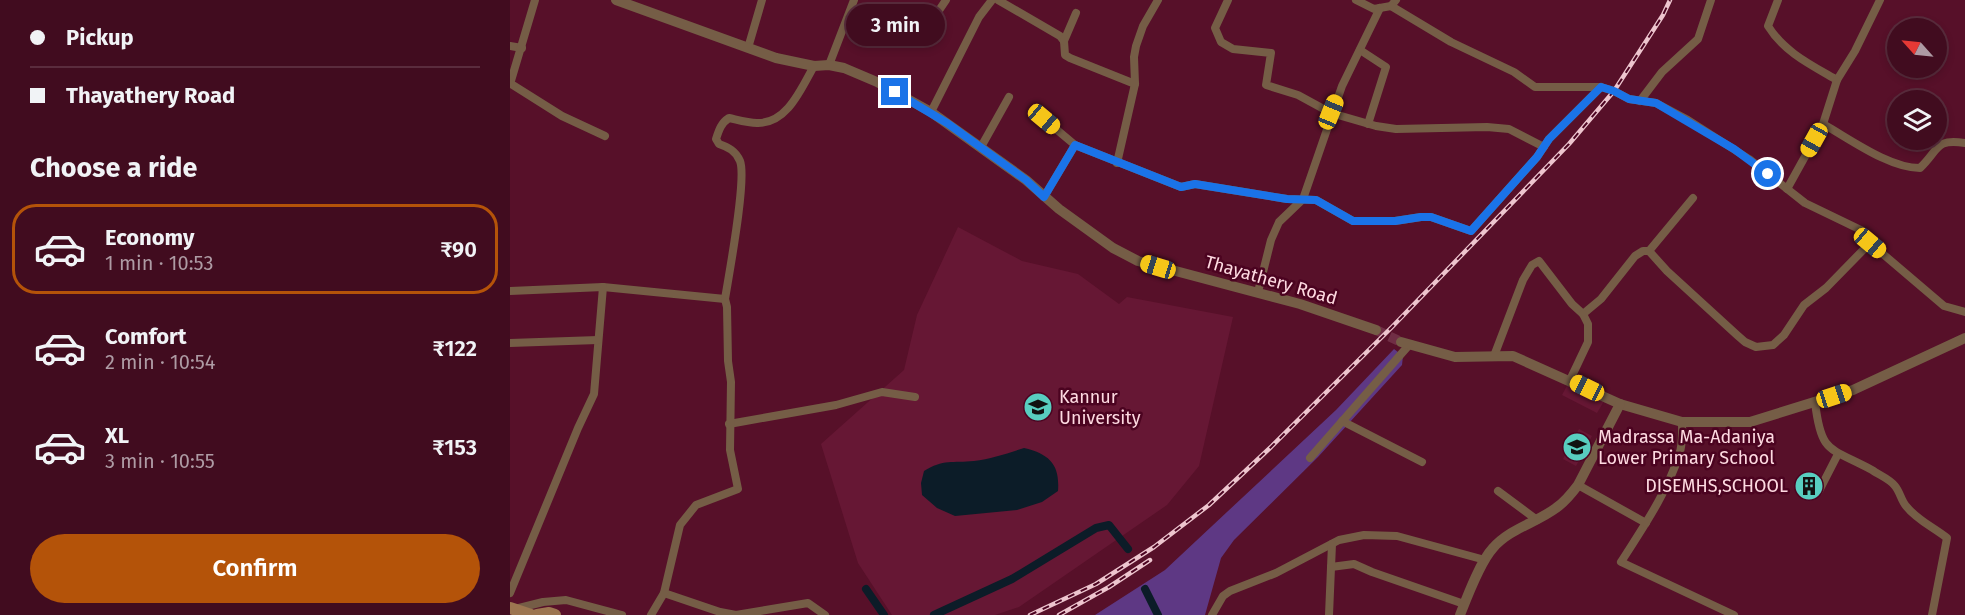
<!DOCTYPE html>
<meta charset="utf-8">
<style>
:root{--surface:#410c1f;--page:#4c1a2c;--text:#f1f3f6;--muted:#ae9ba4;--line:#5a2c3d;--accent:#b45309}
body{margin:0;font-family:"Fira Sans",sans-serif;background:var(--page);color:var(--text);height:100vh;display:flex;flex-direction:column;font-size:22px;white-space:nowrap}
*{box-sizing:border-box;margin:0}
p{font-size:20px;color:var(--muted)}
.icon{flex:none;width:33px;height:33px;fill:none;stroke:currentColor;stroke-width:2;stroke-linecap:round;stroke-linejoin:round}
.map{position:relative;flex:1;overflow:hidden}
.panel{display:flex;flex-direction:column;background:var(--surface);width:510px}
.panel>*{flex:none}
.guide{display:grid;align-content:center;height:132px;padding:0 30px;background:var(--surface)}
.needle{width:39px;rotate:297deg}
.fabs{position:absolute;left:1377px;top:18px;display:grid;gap:12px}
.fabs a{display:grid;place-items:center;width:60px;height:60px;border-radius:50%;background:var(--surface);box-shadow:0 3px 9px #0003,0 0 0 2px var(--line);font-size:30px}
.end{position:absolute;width:27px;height:27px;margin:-14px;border:8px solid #1a73e8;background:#fff;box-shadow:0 0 0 3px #fff}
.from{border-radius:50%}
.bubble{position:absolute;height:42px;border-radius:21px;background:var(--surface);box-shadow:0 3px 9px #0003,0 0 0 2px var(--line);font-size:20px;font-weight:600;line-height:42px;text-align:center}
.car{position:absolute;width:18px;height:36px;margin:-18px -9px;border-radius:8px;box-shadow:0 0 4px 2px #0007;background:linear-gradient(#f5c518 24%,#345 0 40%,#f5c518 0 76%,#345 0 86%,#f5c518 0)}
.guide b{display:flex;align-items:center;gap:21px;height:57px;font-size:22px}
.guide b+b{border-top:2px solid var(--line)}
.guide i{width:15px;height:15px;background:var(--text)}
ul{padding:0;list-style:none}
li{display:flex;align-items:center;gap:18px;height:90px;margin:0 12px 9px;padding:0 18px;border:3px solid transparent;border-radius:24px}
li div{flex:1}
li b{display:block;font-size:22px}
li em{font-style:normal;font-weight:600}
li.current{border-color:var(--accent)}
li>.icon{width:54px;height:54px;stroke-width:1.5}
h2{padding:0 30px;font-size:27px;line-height:72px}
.primary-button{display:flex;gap:12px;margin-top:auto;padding:12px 30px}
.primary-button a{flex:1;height:69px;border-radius:36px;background:var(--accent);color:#fff;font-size:24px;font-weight:600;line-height:69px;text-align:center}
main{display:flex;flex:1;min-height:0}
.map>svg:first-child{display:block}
.built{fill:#661734}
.green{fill:#5e3884}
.water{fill:#0c1c28}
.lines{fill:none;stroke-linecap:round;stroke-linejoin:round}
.canal{stroke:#0c1c28;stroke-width:8}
.tertiary-tunnel{stroke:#702e45;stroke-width:10;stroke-dasharray:10 5;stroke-linecap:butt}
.minor{stroke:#755d46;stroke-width:8}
.tertiary{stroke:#755d46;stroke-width:10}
.secondary{stroke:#9c7550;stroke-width:12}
.rail-casing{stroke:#edc5ce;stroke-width:4.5}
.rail{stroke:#4b0320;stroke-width:2;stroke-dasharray:7;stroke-linecap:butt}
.route{stroke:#1a73e8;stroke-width:8}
.labels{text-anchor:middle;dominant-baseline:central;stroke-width:5;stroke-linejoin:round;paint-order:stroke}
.street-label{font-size:18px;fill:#fedae1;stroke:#4b0320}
.poi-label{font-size:18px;fill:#fedae1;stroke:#4b0320;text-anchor:start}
</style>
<main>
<section class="panel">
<div class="guide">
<b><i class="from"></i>Pickup</b>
<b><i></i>Thayathery Road</b>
</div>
<h2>Choose a ride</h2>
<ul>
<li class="current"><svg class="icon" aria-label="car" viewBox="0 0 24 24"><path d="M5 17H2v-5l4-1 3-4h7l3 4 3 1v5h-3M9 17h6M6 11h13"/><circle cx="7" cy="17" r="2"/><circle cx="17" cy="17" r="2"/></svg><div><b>Economy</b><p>1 min · 10:53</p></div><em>₹90</em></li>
<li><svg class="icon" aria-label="car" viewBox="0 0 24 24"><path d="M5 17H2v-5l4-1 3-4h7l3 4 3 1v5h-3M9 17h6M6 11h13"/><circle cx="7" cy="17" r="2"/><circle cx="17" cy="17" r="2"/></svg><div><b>Comfort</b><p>2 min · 10:54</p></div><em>₹122</em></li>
<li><svg class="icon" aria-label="car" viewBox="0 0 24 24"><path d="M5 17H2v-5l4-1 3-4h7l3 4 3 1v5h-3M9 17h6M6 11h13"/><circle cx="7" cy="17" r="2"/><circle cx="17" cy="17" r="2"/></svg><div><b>XL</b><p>3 min · 10:55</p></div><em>₹153</em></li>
</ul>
<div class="primary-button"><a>Confirm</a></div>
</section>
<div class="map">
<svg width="1455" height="615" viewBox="0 0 1455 615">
<rect width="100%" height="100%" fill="#571029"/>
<g class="built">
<path d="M448,227L512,261L568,274L609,304L617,297L723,317L689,466L657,505L509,607L485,615H382L348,563L311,444L394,370L407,315Z"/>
<path d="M1059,382L1094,401L1087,413L1052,395Z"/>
<path d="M1069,429L1082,436L1066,466L1053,459Z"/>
</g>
<path class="green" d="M884,349L893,356L892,365L808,457L724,540L711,558L695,615H585L655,570L826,410Z"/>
<path class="water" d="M514,448C540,454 550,465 548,491L532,502L507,510L445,516L427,508L412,495L411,483L414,471C433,459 443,463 464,461C481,459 498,453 514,448Z"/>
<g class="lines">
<g class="canal">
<path d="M356,589L374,615"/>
<path d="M635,589L648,615"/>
<path d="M424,615L502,579L586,528L599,525L618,549"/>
</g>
<path class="tertiary-tunnel" d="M866,330L891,342"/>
<g class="minor">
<path d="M488,0L550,36L554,41L555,55L560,58L625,84"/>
<path d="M718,0L705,28L711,42L723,49L761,53L756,85L788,95L821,113L866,126L886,129L977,127L999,129L1034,147"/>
<path d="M846,0L864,9L881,6L886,0"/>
<path d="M1268,0L1258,26C1274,52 1301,65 1327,80"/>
<path d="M881,6L941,42L1004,72L1025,87H1091L1104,91L1119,99L1146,103L1178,120L1239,159L1295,203L1353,231L1360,243"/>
<path d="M415,31L436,0"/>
<path d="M554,41L566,13"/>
<path d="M0,46L12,48"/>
<path d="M238,48L252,0"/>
<path d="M850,50L876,67L858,124"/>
<path d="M319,65L344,0"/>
<path d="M0,84L25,0"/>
<path d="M1,84L52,116L95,136"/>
<path d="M1130,101L1152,72L1188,39L1201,0"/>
<path d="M421,112L469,17L482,0"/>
<path d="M534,119L565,145"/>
<path d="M1313,124C1340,139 1379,168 1410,168C1429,150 1425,138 1455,143"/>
<path d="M471,147L499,97"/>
<path d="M607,163L625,84L624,57L626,46L633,26L648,0"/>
<path d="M1277,189L1313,124L1327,80L1345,51L1370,0"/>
<path d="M534,197L565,145L671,187L685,184L777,199L806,200L843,221H885L911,217H921L961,231L1027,157L1039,139L1091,87"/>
<path d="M1139,251L1183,198"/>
<path d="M93,287L215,299"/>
<path d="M0,291L93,287L84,394L68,428L0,593"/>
<path d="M748,292L761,240L769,222L793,199L832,86L870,8"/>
<path d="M0,343L88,340"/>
<path d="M984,356L1013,280L1022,265L1029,261L1062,304L1073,314L1091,299L1125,256L1133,251H1139L1157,271L1227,335L1235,342L1246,347L1263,345L1274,335L1294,305L1316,288L1360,243L1434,306L1455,312"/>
<path d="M1060,380L1078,342V324L1073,314"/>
<path d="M1305,402C1311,454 1319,447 1362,470C1369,475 1380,479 1385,486C1390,492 1391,500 1396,506C1407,520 1423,527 1437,538L1422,615"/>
<path d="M832,421L912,462"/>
<path d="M1172,422C1172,433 1173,445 1169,455C1157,493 1132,529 1111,562L1224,615"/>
<path d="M219,424L326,405L372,392L405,397"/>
<path d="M800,458L899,345"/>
<path d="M1068,485L1136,523"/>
<path d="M988,491L1027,520"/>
<path d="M1309,491L1328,454"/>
<path d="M821,567L844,564L862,572L954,604"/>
<path d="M154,593L210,612L226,615L298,603L315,615"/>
<path d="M5,609L33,602L56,600L112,615"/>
<path d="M141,615L154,593L170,525L186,505L228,489L220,450L221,382L218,361L217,307L215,299C219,274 237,179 230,161C226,151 218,147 209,144L206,139C209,130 211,123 219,118C228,120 238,123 247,123C277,124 291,89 304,66"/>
<path d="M702,615L713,596L720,591L766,573L829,540L854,535L887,536L975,560"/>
<path d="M819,615L822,544"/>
</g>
<g class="tertiary">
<path d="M106,0L266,58L304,66L319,65L334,68L367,82L421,112L516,180L549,209L603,248L628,261L790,304L866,330"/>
<path d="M891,342L945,357L1003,356L1110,404L1172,422H1240L1343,390L1455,338"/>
<path d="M950,615C957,597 970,562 983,548C999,529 1026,523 1046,508C1055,502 1062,493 1068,485L1110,404"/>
</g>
<g class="secondary">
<path d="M0,608L21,615"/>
<path d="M27,615L39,613L45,615"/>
</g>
<g class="rail-casing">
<g id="rail">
<path d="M520,615L586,584L644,547L699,505L761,447L882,327L1059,144L1104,91L1153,15L1160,0"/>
<path d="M549,615L599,587L640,560"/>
</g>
</g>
<use href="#rail" class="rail"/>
</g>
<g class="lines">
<path class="route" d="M385,92L437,123L516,180L534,197L565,145L671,187L685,184L777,199L806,200L843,221H885L911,217H921L961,231L1027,157L1039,139L1091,87L1104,91L1119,99L1146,103L1224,149L1258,174"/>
</g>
<defs>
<g id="university-disc" transform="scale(1.5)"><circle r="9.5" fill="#58cec0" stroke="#4b0320"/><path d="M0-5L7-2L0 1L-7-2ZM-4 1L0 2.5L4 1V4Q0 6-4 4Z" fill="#111"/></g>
<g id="school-disc" transform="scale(1.5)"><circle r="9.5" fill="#58cec0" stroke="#4b0320"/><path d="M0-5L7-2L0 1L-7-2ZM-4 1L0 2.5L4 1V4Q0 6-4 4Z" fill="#111"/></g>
<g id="building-disc" transform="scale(1.5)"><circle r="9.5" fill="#58cec0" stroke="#4b0320"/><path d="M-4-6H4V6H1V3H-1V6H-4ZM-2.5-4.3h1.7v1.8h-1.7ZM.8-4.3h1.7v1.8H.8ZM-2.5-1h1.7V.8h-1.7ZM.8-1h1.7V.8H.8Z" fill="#111"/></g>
</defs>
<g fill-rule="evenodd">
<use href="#university-disc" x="528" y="407"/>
<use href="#school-disc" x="1067" y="447"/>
<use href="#building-disc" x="1299" y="486"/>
</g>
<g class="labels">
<g class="street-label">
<text transform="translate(761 280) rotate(16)">Thayathery Road</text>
</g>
<g class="poi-label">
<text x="549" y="397">Kannur<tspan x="549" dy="21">University</tspan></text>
<text x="1088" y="437">Madrassa Ma-Adaniya<tspan x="1088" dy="21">Lower Primary School</tspan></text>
<text x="1278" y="486" text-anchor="end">DISEMHS,SCHOOL</text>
</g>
</g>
</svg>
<div class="fabs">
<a><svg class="needle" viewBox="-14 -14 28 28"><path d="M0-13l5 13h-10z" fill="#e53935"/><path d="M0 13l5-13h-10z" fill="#ae9ba4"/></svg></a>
<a><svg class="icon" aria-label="layers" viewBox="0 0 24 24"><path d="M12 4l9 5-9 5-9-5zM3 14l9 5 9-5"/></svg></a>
</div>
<i class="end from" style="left:1258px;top:174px"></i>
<i class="end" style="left:385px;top:92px"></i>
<div class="bubble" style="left:336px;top:4px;width:99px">3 min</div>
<i class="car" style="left:821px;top:112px;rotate:22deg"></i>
<i class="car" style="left:534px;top:119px;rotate:130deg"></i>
<i class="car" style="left:1304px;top:140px;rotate:209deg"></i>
<i class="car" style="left:1360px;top:243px;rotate:130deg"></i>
<i class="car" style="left:648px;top:267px;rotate:287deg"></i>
<i class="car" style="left:1077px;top:388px;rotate:296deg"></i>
<i class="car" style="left:1324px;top:396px;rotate:72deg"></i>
</div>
</main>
